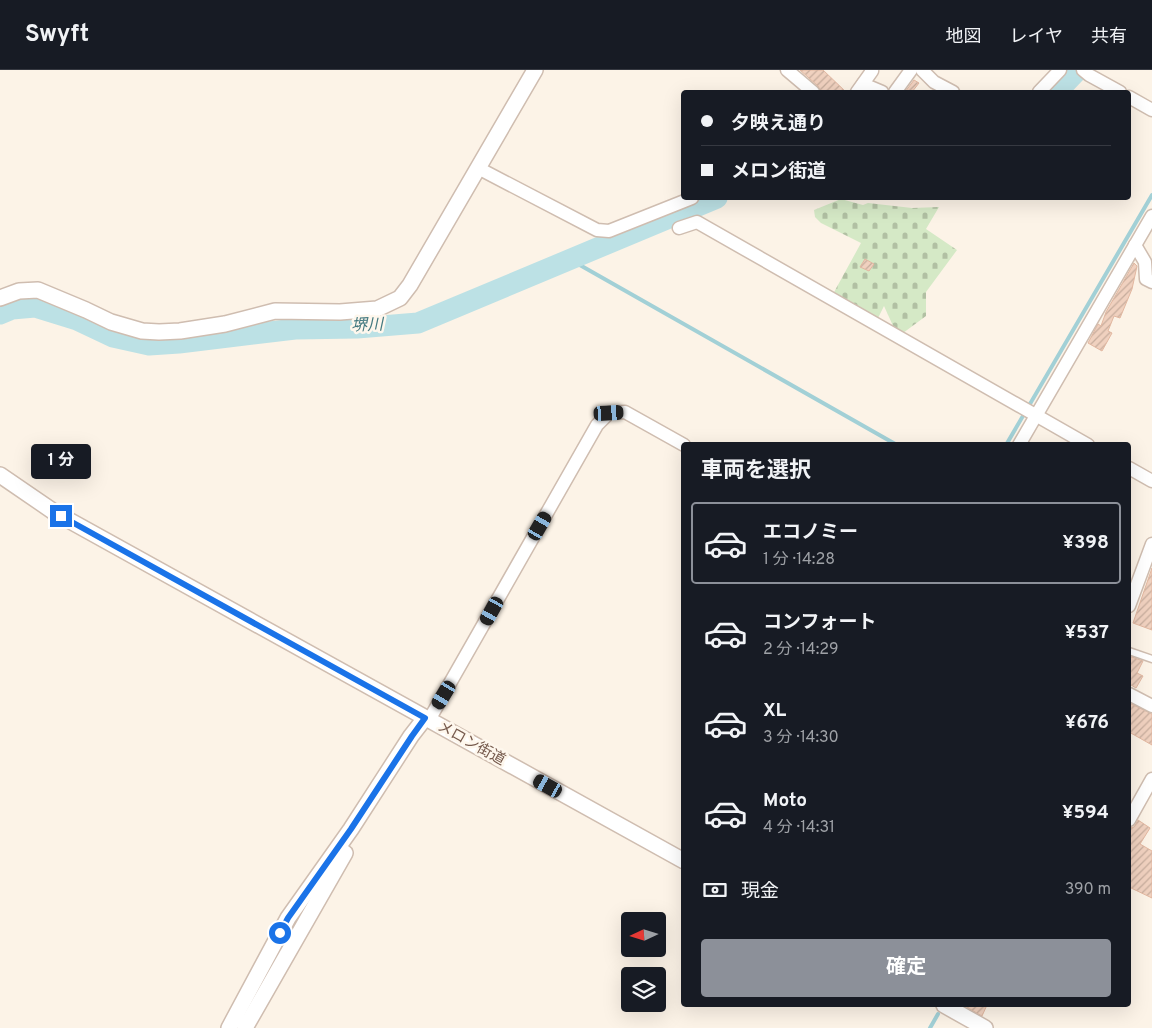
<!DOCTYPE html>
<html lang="ja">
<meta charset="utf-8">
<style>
:root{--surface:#171b24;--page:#20242c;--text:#f1f3f6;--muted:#9ea1a6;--line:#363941;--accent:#8c9099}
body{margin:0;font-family:Overpass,"Noto Sans JP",sans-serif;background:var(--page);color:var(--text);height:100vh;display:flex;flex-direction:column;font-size:19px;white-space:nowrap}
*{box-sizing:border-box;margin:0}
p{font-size:16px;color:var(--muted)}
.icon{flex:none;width:28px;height:28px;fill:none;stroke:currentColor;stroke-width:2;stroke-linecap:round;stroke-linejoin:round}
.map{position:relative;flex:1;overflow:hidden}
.side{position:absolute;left:681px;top:372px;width:450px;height:565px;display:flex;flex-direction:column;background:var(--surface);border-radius:5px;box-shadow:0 5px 20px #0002}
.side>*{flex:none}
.top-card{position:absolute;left:681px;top:20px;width:450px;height:110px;border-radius:5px;box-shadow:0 5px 20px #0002;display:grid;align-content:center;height:110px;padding:0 20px;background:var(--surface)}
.needle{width:32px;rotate:266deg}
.fabs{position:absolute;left:621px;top:842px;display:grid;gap:10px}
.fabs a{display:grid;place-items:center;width:45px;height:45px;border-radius:5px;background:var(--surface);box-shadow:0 5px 20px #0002;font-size:25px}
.end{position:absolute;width:22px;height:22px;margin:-11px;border:6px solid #1a73e8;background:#fff;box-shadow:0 0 0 2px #fff}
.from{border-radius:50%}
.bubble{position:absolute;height:35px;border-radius:5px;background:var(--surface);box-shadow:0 5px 20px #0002;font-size:16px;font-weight:700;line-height:35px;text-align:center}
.car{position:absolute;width:15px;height:30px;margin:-15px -8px;border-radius:6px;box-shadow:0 0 4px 1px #0007;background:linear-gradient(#222 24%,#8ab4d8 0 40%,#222 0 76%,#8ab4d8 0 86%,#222 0)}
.top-card b{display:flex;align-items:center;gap:18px;height:48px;font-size:19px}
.top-card b+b{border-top:1px solid var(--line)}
.top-card i{width:12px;height:12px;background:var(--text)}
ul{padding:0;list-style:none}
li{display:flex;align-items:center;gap:15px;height:82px;margin:0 10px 8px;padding:0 10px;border:2px solid transparent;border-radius:5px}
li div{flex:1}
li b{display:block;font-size:19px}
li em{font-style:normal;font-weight:700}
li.active{border-color:var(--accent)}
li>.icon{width:45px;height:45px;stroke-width:1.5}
h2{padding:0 20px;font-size:22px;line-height:60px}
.pay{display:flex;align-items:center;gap:12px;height:55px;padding:0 20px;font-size:19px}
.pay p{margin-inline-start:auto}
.cta{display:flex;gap:10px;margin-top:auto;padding:10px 20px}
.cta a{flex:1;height:58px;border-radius:5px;background:var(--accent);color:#fff;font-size:20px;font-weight:700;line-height:58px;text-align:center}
header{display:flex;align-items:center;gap:30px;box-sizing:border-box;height:70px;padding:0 25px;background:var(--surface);border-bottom:1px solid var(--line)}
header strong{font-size:24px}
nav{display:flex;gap:28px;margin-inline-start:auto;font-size:18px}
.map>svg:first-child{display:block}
.cemetery{fill:url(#cemetery-stones)}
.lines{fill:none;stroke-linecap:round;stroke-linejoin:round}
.stream{stroke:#a2d0d6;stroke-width:4}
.river{stroke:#bce1e5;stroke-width:21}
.building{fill:url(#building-hatch);stroke:#e2b7a0}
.service-casing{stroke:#cfbdb0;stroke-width:9}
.minor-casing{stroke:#cfbdb0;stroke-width:15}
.tertiary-casing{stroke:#cfbdb0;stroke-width:18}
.service{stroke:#fff;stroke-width:6}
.minor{stroke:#fff;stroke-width:12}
.tertiary{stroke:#fff;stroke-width:15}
.route{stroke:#1a73e8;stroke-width:6}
.labels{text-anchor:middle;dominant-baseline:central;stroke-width:5;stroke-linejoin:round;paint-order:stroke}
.street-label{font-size:15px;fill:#75594c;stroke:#fef7ed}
.water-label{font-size:16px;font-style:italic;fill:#437980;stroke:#fef7ed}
</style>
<header>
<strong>Swyft</strong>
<nav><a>地図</a><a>レイヤ</a><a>共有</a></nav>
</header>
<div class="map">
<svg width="1152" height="958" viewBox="0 0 1152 958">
<defs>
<pattern id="cemetery-stones" width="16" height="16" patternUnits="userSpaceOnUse" patternTransform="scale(1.25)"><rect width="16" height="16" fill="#d5e9c6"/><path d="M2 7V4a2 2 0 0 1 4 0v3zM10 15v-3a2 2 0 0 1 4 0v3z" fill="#b1c0a3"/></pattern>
<pattern id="building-hatch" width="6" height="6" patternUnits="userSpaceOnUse" patternTransform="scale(1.25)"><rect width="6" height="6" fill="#f0d1bf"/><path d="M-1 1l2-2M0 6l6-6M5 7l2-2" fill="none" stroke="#c7ad9d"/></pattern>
</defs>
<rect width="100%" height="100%" fill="#fcf3e7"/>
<path class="cemetery" d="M841,129L863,135L868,133L912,138L939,137L926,159L957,180L926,222V246L903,263L894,258L884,236L877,250L833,224L861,173L821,153L815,147L814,140Z"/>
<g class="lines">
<g class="stream">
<path d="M571,190L897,375"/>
<path d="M1006,375L1152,125"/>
<path d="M930,958L938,944"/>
</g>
<g class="river">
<path d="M1057,22L1078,0"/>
<path d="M0,244L12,239L35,237L77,250L113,267L149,275L179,273L295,259L357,258L418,253L717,128"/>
</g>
</g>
<g class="building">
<path d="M800,0H823L846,22H821L818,16Z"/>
<path d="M914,10L919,13L912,22H905Z"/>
<path d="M865,189L874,194L869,201L860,197Z"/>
<path d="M1134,193L1137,196L1132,219L1120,248L1114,246L1108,261L1112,263L1102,281L1088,273L1098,254L1101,256L1106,242Z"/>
<path d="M1152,498V560L1133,553Z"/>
<path d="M1129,586L1143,591L1137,603L1143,606L1136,618L1131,615L1129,616Z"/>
<path d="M1129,633L1152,644V675L1129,662Z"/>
<path d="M1138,750L1150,758L1140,774L1152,781V828L1129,817V758L1134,757Z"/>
<path d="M963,935H987L982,946Z"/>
</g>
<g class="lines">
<g class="service-casing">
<path id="service" d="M1129,581L1152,589"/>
</g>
<g class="minor-casing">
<g id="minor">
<path d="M787,0L813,22"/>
<path d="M922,0L934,12L953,22"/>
<path d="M1083,0L1089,5L1120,22"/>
<path d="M863,14L882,22"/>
<path d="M857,22L872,1L871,0"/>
<path d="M895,22L911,0"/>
<path d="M1039,22L1060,0"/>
<path d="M1129,27L1152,40"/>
<path d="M478,98L597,160L609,161L692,128"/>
<path d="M679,158L697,152L1088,375"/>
<path d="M1135,175L1145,192L1146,209L1152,212"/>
<path d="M1019,375L1152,146"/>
<path d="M1129,398L1152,411"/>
<path d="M1129,536L1152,474"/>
<path d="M1129,624L1152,636"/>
<path d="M429,650L597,355L609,343L625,342L684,375"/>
<path d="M1129,750L1152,709"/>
</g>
</g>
<g class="tertiary-casing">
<g id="tertiary">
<path d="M0,228L19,221L38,220L86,240L111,252L142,261L159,262L180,261L225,254L275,241L340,242L377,239L400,228L410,215L535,0"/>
<path d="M0,405L54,442L684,791"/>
<path d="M944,935L985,958"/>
<path d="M229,958L288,848L351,759L411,666L425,648"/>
<path d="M245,958L345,783"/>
</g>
</g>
<use href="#service" class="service"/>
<use href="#minor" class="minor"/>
<use href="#tertiary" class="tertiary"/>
</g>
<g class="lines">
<path class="route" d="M61,446L425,648L412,666L351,759L288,848L280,863"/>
</g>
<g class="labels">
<g class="street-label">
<text transform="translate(471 674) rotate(29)">メロン街道</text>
</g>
<g class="water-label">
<text transform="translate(367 256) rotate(-2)">堺川</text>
</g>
</g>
</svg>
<div class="fabs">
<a><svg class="needle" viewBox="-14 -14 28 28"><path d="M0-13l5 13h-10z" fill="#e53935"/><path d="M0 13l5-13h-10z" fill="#9ea1a6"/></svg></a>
<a><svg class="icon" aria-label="layers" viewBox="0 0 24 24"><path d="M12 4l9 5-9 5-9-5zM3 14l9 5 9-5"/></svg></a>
</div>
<i class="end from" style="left:280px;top:863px"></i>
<i class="end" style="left:61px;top:446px"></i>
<div class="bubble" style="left:31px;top:374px;width:60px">1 分</div>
<i class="car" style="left:609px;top:343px;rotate:87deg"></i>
<i class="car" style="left:540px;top:456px;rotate:30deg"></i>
<i class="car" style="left:492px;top:541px;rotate:209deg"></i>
<i class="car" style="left:444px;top:625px;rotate:211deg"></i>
<i class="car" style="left:548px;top:716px;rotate:299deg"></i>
<div class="top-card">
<b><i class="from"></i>夕映え通り</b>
<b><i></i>メロン街道</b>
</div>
<section class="side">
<h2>車両を選択</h2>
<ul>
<li class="active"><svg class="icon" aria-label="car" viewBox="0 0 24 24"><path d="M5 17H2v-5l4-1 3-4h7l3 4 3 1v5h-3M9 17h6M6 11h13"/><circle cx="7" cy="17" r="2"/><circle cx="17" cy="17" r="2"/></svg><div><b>エコノミー</b><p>1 分 · 14:28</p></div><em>¥398</em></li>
<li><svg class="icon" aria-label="car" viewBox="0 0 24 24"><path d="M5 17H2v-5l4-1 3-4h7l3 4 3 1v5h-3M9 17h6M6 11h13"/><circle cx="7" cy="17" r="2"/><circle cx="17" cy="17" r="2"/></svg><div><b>コンフォート</b><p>2 分 · 14:29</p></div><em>¥537</em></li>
<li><svg class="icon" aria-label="car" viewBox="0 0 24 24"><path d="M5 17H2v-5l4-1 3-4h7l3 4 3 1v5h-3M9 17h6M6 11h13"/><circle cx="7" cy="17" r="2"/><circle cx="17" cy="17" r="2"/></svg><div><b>XL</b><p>3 分 · 14:30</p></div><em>¥676</em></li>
<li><svg class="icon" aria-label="car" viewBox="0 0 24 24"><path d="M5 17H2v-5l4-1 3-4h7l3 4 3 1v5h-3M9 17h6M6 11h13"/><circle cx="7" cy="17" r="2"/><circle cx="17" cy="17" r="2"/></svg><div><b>Moto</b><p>4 分 · 14:31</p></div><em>¥594</em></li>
</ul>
<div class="pay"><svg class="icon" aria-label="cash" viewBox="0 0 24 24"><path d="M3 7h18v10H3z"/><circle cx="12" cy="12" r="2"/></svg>現金<p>390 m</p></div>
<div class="cta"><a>確定</a></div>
</section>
</div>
